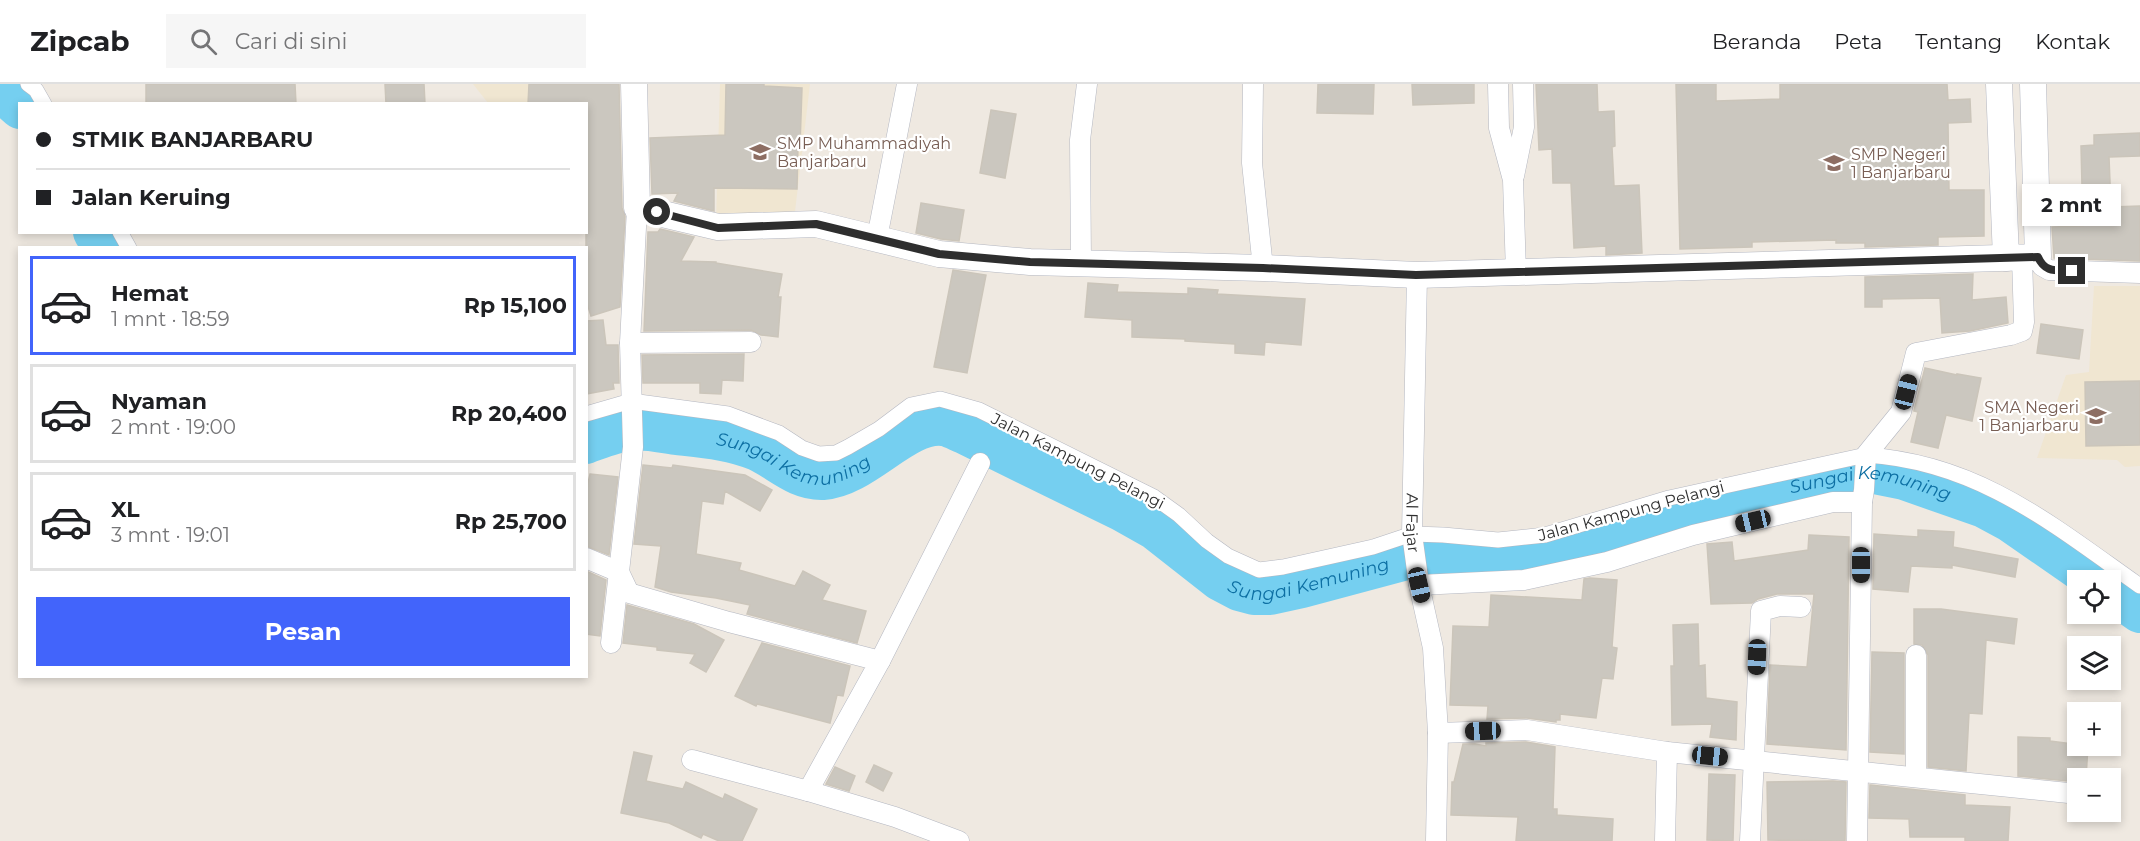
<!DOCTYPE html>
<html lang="id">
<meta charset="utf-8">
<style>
:root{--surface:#fff;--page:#f6f6f6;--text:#202124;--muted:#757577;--line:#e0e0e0;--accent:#4264fb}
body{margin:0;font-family:Montserrat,sans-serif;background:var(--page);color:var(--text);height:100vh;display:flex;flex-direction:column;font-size:22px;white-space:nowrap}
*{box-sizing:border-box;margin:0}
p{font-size:20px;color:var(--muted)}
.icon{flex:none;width:33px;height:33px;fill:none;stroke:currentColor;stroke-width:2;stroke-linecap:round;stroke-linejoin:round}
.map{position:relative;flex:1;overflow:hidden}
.sheet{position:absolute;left:18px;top:162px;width:570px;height:432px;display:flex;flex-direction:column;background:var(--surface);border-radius:0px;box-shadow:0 3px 9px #0003}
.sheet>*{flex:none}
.hud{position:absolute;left:18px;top:18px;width:570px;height:132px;border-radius:0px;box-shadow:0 3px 9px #0003;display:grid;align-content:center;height:132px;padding:0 18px;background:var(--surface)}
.buttons{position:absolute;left:2067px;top:486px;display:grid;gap:12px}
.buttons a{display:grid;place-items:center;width:54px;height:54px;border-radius:0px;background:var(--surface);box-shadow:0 3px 9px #0003;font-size:30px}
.end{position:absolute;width:27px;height:27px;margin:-14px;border:8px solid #2e2e2e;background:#fff;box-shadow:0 0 0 3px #fff}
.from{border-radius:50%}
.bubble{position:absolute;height:42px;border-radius:0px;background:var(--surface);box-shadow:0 3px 9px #0003;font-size:20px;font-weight:700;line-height:42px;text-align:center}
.car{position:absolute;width:18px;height:36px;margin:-18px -9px;border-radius:8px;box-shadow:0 0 4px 2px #0007;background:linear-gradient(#222 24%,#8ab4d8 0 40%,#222 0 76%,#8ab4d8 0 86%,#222 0)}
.hud b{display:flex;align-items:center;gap:21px;height:57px;font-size:22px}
.hud b+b{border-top:2px solid var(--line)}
.hud i{width:15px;height:15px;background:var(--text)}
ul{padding:10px 0 0;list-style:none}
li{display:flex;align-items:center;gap:18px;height:99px;margin:0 12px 9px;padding:0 6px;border:3px solid var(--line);border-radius:0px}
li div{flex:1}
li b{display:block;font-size:22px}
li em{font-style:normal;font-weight:700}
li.current{border-color:var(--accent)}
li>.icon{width:54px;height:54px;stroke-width:1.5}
.button{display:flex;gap:12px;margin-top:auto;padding:12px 18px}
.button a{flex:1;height:69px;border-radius:0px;background:var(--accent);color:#fff;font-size:24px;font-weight:700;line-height:69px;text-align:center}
header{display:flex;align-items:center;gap:36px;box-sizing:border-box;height:84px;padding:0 30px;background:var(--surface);border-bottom:2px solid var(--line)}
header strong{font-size:28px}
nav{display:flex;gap:33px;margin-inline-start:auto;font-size:21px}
.search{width:420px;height:54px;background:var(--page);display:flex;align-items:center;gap:15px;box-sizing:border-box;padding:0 21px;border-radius:0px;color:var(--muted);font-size:22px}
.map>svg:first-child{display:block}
.education{fill:#f0e6d1}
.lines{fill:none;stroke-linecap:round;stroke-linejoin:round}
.river{stroke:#75cff0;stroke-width:42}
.building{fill:#cbc7bf;stroke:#cbc5ba;stroke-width:1.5}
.pedestrian-casing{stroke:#b4b7c1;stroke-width:16}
.minor-casing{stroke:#b4b7c1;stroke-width:21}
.tertiary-casing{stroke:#b4b7c1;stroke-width:27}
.pedestrian{stroke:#fff;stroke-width:15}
.minor{stroke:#fff;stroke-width:20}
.tertiary{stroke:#fff;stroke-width:26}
.route{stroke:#2e2e2e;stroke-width:8}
.labels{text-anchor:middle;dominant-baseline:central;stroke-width:4.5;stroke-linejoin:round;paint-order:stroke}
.education-label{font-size:16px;fill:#785e54;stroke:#fff;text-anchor:start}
.street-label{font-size:16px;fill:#2e2e2e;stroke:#fff}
.water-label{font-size:18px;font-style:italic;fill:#0d6fa3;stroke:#fff}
</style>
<header>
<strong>Zipcab</strong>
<div class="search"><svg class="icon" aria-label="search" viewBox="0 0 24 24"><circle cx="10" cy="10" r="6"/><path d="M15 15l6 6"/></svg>Cari di sini</div>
<nav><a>Beranda</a><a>Peta</a><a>Tentang</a><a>Kontak</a></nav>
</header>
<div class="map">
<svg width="2140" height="757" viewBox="0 0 2140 757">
<rect width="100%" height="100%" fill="#efe9e1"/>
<g class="education">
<path d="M473,0H596L586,20L488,19Z"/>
<path d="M720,0H810L794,136L716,138Z"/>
<path d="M2094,202H2140V382L2125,383L2117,376L2037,374L2066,291L2089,288Z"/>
</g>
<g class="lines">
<g class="river">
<path d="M0,6L20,24"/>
<path d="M94,148L104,164"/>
<path id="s1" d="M586,359C600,354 616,347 630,346C646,344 661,348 676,350C703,353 731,355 757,366C779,376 797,396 823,395C865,392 904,337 943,341C950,342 957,346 964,349L1123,427L1155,445L1220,496L1239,506L1254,510H1270L1302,503L1414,473L1454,471H1516L1546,468L1740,414L1859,389H1874L1904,395L1984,423L2010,437L2095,496"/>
<path d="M2110,507L2140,528"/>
</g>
</g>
<g class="building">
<path d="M146,0H295L296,20H146Z"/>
<path d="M385,0H424L425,20H386Z"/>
<path d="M529,0H619L622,124L625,132L620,223L591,232L586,216V20H528Z"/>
<path d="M726,0H764V2L802,4L800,62L798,61L797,105L714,104V127L674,117L678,109L652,110L650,54L725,51Z"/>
<path d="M1318,0H1374L1373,30L1317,29Z"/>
<path d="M1412,0H1474V19L1413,21Z"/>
<path d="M1536,0H1597L1598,28L1614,27L1615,62L1612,63L1614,102L1639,101L1642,169L1606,171V162L1574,164L1571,99H1553L1552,65L1539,66Z"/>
<path d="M1676,0H1716V17L1780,15V0H1947L1948,16L1970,15L1971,38L1948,39L1949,106H1984V152L1938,153V161L1865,163V159H1836V156L1752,158V163L1680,165Z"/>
<path d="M991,26L1016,30L1005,94L980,89Z"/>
<path d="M2140,49V72L2109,73L2111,123L2140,122V177L2054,174L2052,143L2083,142L2081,62L2094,61V51Z"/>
<path d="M921,119L964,126L959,157L941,155L916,149Z"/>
<path d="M660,145L694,153L681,177L716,178V179L782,190L778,213H781L778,253L761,251L751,246L644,247L648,148H658Z"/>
<path d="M953,186L986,191L967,289L934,283Z"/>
<path d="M1973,190L1972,216L2006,213L2008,239L1970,247L1942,249L1940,214L1882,215V223H1865V193Z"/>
<path d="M1088,199L1118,201L1117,208L1188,210V204L1218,206L1217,210L1305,215L1301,261L1265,258L1264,271L1235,269V260L1185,257V255L1132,253V236L1085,233Z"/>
<path d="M603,236L606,261H618L619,299H613L614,305L586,310V237Z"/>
<path d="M2041,240L2083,246L2079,275L2037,269Z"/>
<path d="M744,270L743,297L722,296L721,310L700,309V299H643L642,271Z"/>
<path d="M1925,284L1957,291V290L1981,294L1972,337L1946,331L1938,364L1911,358L1918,328L1914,327Z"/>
<path d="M2140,297V361L2086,362L2085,298Z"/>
<path d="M643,381L672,384L673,381L745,391L772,406L760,427L725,407L723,420L702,417L696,470L741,479L739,486L795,502L803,487L830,501L822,516L866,527L857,559L747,530L750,521L716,514L671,508L655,503L661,462L634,460Z"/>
<path d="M590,390L618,393L609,471L586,462V408Z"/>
<path d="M1918,446L1954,448L1953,463L2018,475L2015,493L1952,481V484L1911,482L1908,508L1873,505L1874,450L1918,453Z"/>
<path d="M1809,451L1849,453L1846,666L1767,660L1770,581L1807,583L1814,510H1777L1758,515L1752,519L1711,520L1707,460L1732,458L1734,477L1808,466Z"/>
<path d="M586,487L606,496L600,552L586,550Z"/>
<path d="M1590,494L1617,496L1612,563L1617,564L1613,595L1602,594L1596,634L1560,630V636H1556V638L1527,634L1487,635L1488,622L1450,621L1453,542L1489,543L1491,511L1582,516L1584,495Z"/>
<path d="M627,521L694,540L724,556L706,588L690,579L695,570L657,566V563L623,559Z"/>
<path d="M1914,525H1941L2017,535L2014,560L1986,556L1982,630L1969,629L1966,687L1928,683V571L1922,561L1914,560Z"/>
<path d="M1698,540L1699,582L1705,581L1706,614L1737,618L1736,656L1710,653L1712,640L1672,641L1671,582H1674L1673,541Z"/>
<path d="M762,559L850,582L843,612L837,611L830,639L757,620L756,622L735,612Z"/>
<path d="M1872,568L1904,569V670L1870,668Z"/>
<path d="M2018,653L2050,654V657L2088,662L2086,694H2078V698L2018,692Z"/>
<path d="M1526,658L1555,663L1553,725H1557V731L1613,735L1612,757H1516L1518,733L1451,731L1452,698H1454L1463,660H1475L1486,662V659Z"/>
<path d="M634,668L652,672L646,697L683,705L686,698L723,715L725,710L757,725L742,757H719L703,750L701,754L669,739L621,729Z"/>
<path d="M874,681L892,689L883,707L866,698Z"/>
<path d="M835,683L855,692L849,707L826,700Z"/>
<path d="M1709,690L1735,691L1733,757L1707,756Z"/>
<path d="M1833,697L1846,698L1845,757L1768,756L1767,698Z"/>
<path d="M1870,701L1965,711V721L2010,723L2008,757H1965V753H1910L1909,735L1869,734Z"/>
</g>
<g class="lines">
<g class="pedestrian-casing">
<g id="pedestrian">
<path d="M28,0L36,6L44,20"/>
<path d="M120,148L129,164"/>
<path d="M586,330L631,317L728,330L779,349L802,364L819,370L836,369L848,363L879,345L911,321L940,315L979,326L1154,413L1179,431L1207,457L1228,472L1259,486L1283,483L1373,463L1412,450L1443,451L1498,456L1545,451L1669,414L1866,371C1978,378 2052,440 2140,502"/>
</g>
</g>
<g class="minor-casing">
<g id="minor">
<path d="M1253,0L1252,79L1263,184"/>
<path d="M1498,0L1499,44L1513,96L1516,189"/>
<path d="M1514,92L1524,43L1523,0"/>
<path d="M877,154L907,0"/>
<path d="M2038,173L2042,182L2049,186L2140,189"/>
<path d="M1081,179L1080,56L1087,0"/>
<path id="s2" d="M1417,191L1412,450L1419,501L1433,564L1438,649L1436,757"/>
<path d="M630,259L751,258"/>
<path d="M586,474L619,488L629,509L729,538L880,577L808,707L692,676"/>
<path d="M1419,501L1524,496L1607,478L1693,451L1833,418H1862"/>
<path d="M611,559L633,363L630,259L637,124"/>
<path d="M880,577L980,379"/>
<path d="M1438,649L1527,646L1667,668L2078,710"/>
<path d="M1916,693V571"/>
<path d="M808,707L895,733L959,757"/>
<path d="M1665,757L1667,668"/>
<path d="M1750,757L1761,527L1780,522L1801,523"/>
<path d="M1857,757L1862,418L1864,406L1866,371L1901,328L1916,269L2011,251L2022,247L2024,238L2022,174"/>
</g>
</g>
<g class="tertiary-casing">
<g id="tertiary">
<path d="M634,0L637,124L718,143L816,140L939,170L1030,178L1263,184L1417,191L2038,173L2033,0"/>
<path d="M1999,0L2006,174"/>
</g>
</g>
<use href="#pedestrian" class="pedestrian"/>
<use href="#minor" class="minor"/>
<use href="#tertiary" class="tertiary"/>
</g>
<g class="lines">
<path class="route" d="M657,128L718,144L816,140L939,170L1030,178L1263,184L1416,191L2038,173C2045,189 2056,186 2072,187"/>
</g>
<defs>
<g id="school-bare" transform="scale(1.62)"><path d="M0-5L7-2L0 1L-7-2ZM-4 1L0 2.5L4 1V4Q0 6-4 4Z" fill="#8d6e63" stroke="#fff" stroke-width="2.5" paint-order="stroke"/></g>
</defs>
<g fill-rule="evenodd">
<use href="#school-bare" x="760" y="68"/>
<use href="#school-bare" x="1834" y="79"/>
<use href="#school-bare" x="2096" y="332"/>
</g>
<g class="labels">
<g class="education-label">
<text x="777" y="59">SMP Muhammadiyah<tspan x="777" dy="18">Banjarbaru</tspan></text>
<text x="1851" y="70">SMP Negeri<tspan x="1851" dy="18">1 Banjarbaru</tspan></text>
<text x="2079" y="323" text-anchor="end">SMA Negeri<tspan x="2079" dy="18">1 Banjarbaru</tspan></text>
</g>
<g class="street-label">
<text transform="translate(1078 377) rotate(27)">Jalan Kampung Pelangi</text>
<text transform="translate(1631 427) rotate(-15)">Jalan Kampung Pelangi</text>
<text stroke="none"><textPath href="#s2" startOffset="248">Al Fajar</textPath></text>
</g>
<g class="water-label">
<text stroke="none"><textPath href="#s1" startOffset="216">Sungai Kemuning</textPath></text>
<text stroke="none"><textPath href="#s1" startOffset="1370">Sungai Kemuning</textPath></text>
<text stroke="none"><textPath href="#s1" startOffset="794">Sungai Kemuning</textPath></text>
</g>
</g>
</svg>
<div class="buttons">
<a><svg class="icon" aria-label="locate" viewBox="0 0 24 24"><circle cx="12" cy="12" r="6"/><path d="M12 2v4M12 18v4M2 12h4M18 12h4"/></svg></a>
<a><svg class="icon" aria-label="layers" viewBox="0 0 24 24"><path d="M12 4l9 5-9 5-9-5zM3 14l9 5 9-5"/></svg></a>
<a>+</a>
<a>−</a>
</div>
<i class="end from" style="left:657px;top:128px"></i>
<i class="end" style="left:2072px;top:187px"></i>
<div class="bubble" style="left:2022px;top:100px;width:99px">2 mnt</div>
<i class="car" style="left:1906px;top:308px;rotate:14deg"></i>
<i class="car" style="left:1753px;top:437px;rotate:257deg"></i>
<i class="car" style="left:1861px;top:481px;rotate:180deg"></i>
<i class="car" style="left:1419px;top:501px;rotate:167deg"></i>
<i class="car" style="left:1757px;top:573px;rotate:182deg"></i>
<i class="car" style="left:1483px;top:647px;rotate:268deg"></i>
<i class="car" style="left:1710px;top:672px;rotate:96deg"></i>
<div class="hud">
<b><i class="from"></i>STMIK BANJARBARU</b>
<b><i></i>Jalan Keruing</b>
</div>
<section class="sheet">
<ul>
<li class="current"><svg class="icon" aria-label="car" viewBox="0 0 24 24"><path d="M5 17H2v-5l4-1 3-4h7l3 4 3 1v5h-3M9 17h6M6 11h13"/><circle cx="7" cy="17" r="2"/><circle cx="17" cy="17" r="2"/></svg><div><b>Hemat</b><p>1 mnt · 18:59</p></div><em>Rp 15,100</em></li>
<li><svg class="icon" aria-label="car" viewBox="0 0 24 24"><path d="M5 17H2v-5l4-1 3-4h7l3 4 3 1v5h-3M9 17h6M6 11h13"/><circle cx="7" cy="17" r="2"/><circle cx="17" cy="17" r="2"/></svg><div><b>Nyaman</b><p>2 mnt · 19:00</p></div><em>Rp 20,400</em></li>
<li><svg class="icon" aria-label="car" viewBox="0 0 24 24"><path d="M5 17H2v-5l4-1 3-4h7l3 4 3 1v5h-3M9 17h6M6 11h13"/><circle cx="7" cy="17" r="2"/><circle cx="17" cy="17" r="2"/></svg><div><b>XL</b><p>3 mnt · 19:01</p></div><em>Rp 25,700</em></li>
</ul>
<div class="button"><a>Pesan</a></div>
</section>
</div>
